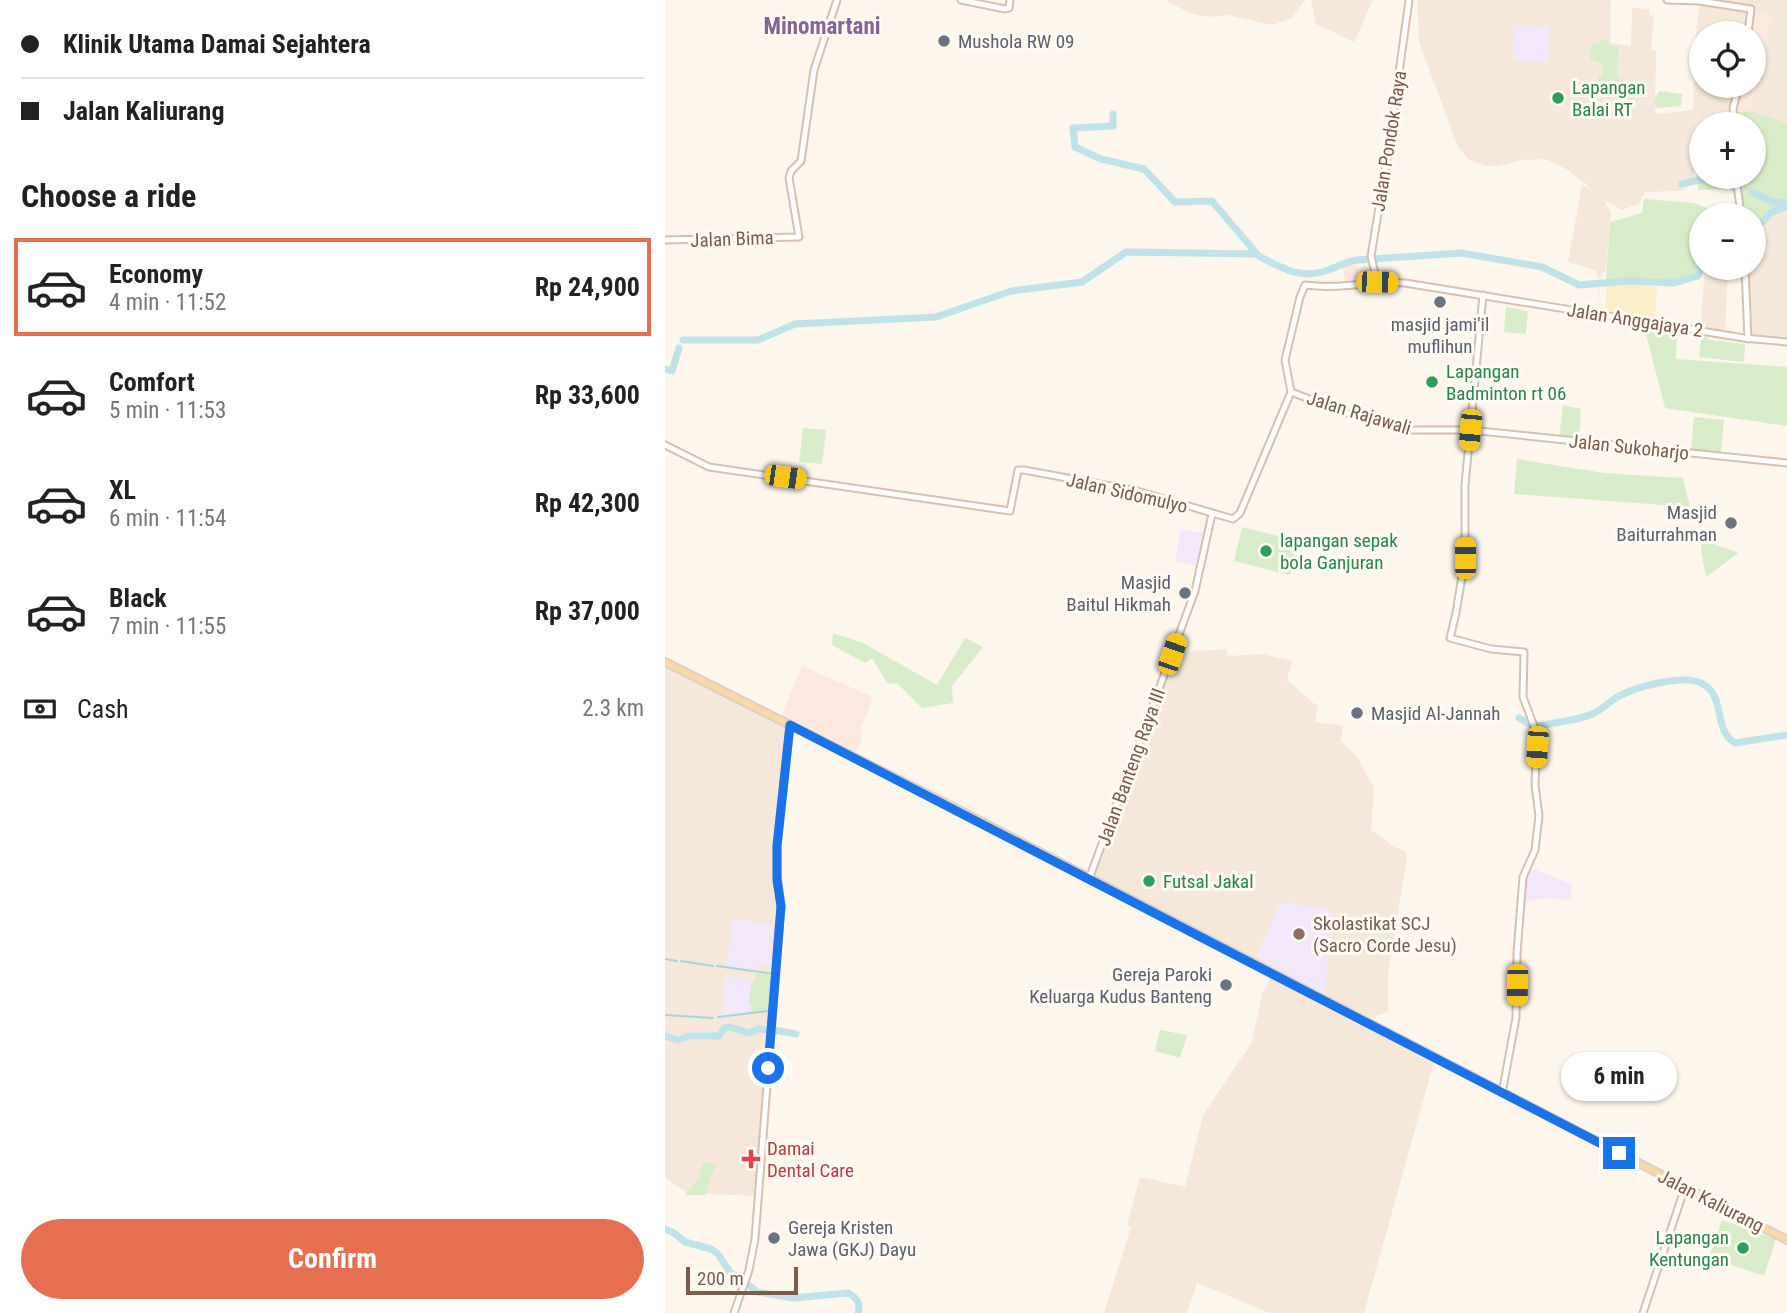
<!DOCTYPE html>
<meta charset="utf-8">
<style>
:root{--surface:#fff;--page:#f2f2f2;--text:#222;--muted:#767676;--line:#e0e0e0;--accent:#e76f51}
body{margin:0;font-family:"Roboto Condensed",sans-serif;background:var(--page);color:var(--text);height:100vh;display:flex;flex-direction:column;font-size:26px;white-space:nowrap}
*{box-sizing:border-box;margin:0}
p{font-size:23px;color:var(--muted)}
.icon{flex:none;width:38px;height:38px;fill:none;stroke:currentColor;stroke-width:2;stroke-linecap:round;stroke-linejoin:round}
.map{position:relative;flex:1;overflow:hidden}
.drawer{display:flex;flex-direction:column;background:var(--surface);width:665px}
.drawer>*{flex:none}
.guide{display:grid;align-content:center;height:154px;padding:0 21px;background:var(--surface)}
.fabs{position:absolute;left:1024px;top:21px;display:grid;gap:14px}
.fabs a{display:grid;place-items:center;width:77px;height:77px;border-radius:50%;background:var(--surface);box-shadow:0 2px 5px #0004;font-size:35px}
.scale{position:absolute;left:21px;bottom:18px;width:112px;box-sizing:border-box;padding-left:7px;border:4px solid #7a5c4d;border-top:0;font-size:19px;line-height:24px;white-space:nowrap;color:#7a5c4d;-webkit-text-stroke:5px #fffaf3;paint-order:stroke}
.end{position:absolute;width:32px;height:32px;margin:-16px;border:9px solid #1a73e8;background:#fff;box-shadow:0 0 0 4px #fff}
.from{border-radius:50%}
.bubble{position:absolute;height:49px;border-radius:24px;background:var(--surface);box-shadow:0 2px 5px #0004;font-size:23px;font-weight:700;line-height:49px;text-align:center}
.car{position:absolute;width:21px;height:42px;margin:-21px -10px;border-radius:9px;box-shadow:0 0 5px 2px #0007;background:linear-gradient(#f5c518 24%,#345 0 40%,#f5c518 0 76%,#345 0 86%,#f5c518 0)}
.guide b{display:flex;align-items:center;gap:24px;height:66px;font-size:26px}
.guide b+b{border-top:2px solid var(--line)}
.guide i{width:18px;height:18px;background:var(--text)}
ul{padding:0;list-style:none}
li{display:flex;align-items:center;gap:21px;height:98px;margin:0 14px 10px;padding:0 7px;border:4px solid transparent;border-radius:0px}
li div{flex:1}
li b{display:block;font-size:26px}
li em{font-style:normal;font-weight:700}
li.active{border-color:var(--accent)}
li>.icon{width:63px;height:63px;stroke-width:1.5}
h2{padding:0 21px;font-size:32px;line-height:84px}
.pay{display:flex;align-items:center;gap:18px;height:77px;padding:0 21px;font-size:26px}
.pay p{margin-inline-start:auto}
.cta{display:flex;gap:14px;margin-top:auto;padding:14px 21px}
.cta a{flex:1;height:80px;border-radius:42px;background:var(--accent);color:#fff;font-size:28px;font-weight:700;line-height:80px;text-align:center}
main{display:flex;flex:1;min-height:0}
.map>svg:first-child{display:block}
.residential{fill:#f5e8da}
.commercial{fill:#fde8e0}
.education{fill:#f3e8fa}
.green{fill:#d8ecc9}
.sand{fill:#fcefc7}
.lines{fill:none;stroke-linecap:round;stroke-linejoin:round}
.stream{stroke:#a5d3da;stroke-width:2}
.river{stroke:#bfe3e8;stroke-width:7}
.secondary-casing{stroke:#d6c0b0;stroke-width:9}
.primary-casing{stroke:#dad1cd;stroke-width:10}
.secondary{stroke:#fff;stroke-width:5}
.primary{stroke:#fbd9a5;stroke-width:6}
.route{stroke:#1a73e8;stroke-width:9}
.worship-dot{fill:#6b7280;stroke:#fffaf3;stroke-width:2.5}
.leisure-dot{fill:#2e9e5b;stroke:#fffaf3;stroke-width:2.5}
.education-dot{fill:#8d6e63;stroke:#fffaf3;stroke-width:2.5}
.health-dot{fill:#e0444e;stroke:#fffaf3;stroke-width:2.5}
.labels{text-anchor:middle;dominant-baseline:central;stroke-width:6;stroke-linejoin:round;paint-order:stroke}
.worship-label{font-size:19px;fill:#5b616d;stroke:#fffaf3;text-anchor:start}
.leisure-label{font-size:19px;fill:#27864d;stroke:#fffaf3;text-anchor:start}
.street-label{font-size:19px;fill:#7a5c4d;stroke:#fffaf3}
.education-label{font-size:19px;fill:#785e54;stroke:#fffaf3;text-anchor:start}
.health-label{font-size:19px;fill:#be3a42;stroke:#fffaf3;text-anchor:start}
.quarter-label{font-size:23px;font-weight:bold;fill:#846695;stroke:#fffaf3}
</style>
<main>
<section class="drawer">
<div class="guide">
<b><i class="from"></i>Klinik Utama Damai Sejahtera</b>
<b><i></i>Jalan Kaliurang</b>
</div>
<h2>Choose a ride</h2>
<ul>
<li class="active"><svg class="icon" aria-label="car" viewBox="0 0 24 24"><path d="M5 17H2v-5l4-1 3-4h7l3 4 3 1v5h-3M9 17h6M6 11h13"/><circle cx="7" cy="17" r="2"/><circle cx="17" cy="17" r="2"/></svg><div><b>Economy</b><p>4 min · 11:52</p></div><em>Rp 24,900</em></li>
<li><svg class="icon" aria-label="car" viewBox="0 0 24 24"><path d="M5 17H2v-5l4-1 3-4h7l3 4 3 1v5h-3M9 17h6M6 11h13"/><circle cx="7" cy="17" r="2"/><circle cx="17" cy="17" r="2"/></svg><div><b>Comfort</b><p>5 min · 11:53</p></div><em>Rp 33,600</em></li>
<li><svg class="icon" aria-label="car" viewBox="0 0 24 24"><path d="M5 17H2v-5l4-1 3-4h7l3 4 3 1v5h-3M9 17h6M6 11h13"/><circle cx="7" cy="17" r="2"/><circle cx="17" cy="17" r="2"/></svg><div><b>XL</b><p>6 min · 11:54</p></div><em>Rp 42,300</em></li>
<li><svg class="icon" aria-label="car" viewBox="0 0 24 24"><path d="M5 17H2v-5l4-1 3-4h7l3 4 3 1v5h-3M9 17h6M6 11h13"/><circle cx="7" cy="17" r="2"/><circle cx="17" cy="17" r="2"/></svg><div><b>Black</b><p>7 min · 11:55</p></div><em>Rp 37,000</em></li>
</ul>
<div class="pay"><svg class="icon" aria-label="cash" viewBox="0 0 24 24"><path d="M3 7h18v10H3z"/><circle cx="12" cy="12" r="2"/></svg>Cash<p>2.3 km</p></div>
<div class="cta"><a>Confirm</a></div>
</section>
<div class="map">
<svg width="1122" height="1313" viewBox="0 0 1122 1313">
<rect width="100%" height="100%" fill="#fdf6ec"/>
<g class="residential">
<path d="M501,0H640L627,18L607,25L563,15L542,17L522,12Z"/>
<path d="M646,0H708L689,42L651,24Z"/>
<path d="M752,0H946L945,43L966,46L967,8L984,9V15L989,16L986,49L991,51L990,114L1028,110L1030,43L1035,0H1122V123L1085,111L1106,15L1083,33H1036V86H1075L1068,115L1043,119L1044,124H1036V149L1030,150L1028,177L1016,191L980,192L974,204L956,210L939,200L946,213L945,222L941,270L936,274L932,314L934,279L930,270L903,262L917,185L930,192L903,170L881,159L858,160L832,166H822L804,160L793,147L754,42Z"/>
<path d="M1122,206V343L1087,342L1084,340L1080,268H1088L1089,226L1094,225L1105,213Z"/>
<path d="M1040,268H1063L1060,335L1035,331Z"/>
<path d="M562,649V656L597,654L627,661L622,680L653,707L650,722L678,726L676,741L691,755L709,788L706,830L731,848L741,851L742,857L723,976V1012L696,1020L426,879L506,653Z"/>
<path d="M0,662L125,725L112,880L116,906L103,1030L93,1196L22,1193L0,1177Z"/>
<path d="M606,978L770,1058L699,1313H605L532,1283L522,1313H439L466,1227L462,1225L475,1177L520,1187L538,1115L587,1042L597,993Z"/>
</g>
<g class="commercial">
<path d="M1088,11L1106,15L1085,111L1068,112L1075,86H1088V33H1084Z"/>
<path d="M692,260L696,286L681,289L677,263Z"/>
<path d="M137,666L208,697L196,728V740L190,756L115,719Z"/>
</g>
<g class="education">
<path d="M849,25L884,27L883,62L848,60Z"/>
<path d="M516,529L541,534L534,567L510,561Z"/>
<path d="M860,869L871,870L907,884L906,900L881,898L860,902L854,899V886Z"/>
<path d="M615,902L668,910L659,996L592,957Z"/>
<path d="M68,918L108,926L105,965L93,964L92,970L62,966Z"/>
<path d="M61,976L88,979L84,1012L56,1016Z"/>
</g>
<g class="green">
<path d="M938,39L942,40L945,46L953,47L952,77L958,80L957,114L953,115V86L934,83L933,76H937L938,64L925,59L926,45L935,43Z"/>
<path d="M994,91L1017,94L1016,106L991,108L989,101Z"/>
<path d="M1085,111L1122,123V206L1105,213L1094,225L1089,226L1088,215H1076L1072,177H1088V124H1069L1068,112Z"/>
<path d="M1032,155H1036V177H1070L1071,179L1066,180V189L1033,190Z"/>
<path d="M979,199L1029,203L1060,215H1036V267L1033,276L1009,283L941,281L945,222L977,213Z"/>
<path d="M841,307L863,311L861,334L839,332Z"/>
<path d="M978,322L1012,331L1011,359L1122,367V426L1000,408Z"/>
<path d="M1037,334L1045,340L1080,344L1079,362L1034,357Z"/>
<path d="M898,405L916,409L914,440L894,439Z"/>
<path d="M1029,417L1059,420L1056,452L1026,450Z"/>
<path d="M138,428L161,430L157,464L134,462Z"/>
<path d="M852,459L939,473L1018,478L1025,507L849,494Z"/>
<path d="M577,527L633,541L625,575L569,561Z"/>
<path d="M1037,540L1069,551L1073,553L1041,577L1036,549Z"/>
<path d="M168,633L198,643L272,685L300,638L318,647L287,686L288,703L257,708L232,683L223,684L207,658L200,663L167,645Z"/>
<path d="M90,973L110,976L105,1012L86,1013L87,1004L84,1003L86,982L90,981Z"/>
<path d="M495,1030L522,1035L515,1058L490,1051Z"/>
<path d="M38,1162L51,1163L40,1195H20L34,1177Z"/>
<path d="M1057,1220L1111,1239L1099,1276L1044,1257Z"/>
</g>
<path class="sand" d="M942,283L992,286L990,317L940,314Z"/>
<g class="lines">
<g class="stream">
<path d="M0,959L12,961"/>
<path d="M16,961L48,966"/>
<path d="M52,966L109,974"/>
<path d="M0,1015L48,1018"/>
<path d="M53,1017L104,1011"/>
</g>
<g class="river">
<path d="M1017,184C1036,179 1052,176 1069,188"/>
<path d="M1087,192L1108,202L1122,203"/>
<path d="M1088,228L1095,225L1105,213L1122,206"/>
<path d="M590,254C613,266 634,280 660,271C672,267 680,262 692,260L797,253L877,267L914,285L963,281L1009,283L1033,276L1036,268"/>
<path d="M18,340H93L130,324L271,317L346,291L417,282L461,252L592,254L547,201L510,202L479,169L436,159L410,147L408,128L448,126V114"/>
<path d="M0,369L7,371L14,348"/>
<path d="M854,718L866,725L874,726C891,722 912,721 927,714C937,710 945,701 954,696C972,687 1020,673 1038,684C1061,697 1048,730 1070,743L1122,735"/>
<path d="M108,1030L131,1034"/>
<path d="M0,1036L13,1040L24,1036H54L59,1028L65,1027L84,1033L93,1029L103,1030"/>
<path d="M0,1229L9,1233L20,1242L46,1249L53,1254L65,1272L93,1292L128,1298L183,1293C192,1298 196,1303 193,1313"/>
</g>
<g class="secondary-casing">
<g id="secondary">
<path d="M296,0L340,9L344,8L345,0"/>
<path d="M1002,0L1034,1L1086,9L1083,33"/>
<path d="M1069,124L1068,108L1074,86"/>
<path d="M1071,177L1076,215"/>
<path d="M0,240L134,237L124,178L126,171L136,161L149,70L172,0"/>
<path d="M1080,268L1083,339"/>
<path d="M712,282L706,256L723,153L744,0"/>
<path d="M818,295L800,485V558L791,613L785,638L826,649L859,652L858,697L872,734L870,785L874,816L870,850L858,877L852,953L851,1018L837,1093"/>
<path d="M626,392L620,360L635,297L640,285C677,290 705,280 740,283L1079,338L1122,342"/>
<path d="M626,392L681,413L746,430H805L1122,463"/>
<path d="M0,445L44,467L345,511L353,470H359L472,491L568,519L575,513L626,392"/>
<path d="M424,879L530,591L547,514"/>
<path d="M69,1313L84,1270L90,1239L116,906L112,874V846L125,725"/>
<path d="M978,1313L1020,1187"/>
</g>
</g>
<g class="primary-casing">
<path id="primary" d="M0,662L288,807L1122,1240"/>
</g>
<use href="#secondary" class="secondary"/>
<use href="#primary" class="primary"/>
</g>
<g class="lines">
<path class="route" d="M103,1068L116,906L112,880V846L125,725L954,1153"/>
</g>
<g class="worship-dot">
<circle cx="279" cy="41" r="7"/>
<circle cx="775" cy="302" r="7"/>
<circle cx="1066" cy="523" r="7"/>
<circle cx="520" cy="593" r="7"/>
<circle cx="692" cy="713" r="7"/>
<circle cx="561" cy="985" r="7"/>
<circle cx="109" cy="1238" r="7"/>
</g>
<g class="leisure-dot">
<circle cx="893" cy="98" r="7"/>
<circle cx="767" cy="382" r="7"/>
<circle cx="601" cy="551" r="7"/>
<circle cx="484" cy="881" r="7"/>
<circle cx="1078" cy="1248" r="7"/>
</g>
<circle class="education-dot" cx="634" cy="934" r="7"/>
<path class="health-dot" d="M82.5 1148.5h7v7h7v7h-7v7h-7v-7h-7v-7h7z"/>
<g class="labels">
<g class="worship-label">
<text x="293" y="41">Mushola RW 09</text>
<text x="775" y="324" text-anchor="middle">masjid jami'il<tspan x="775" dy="22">muflihun</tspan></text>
<text x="1052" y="512" text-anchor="end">Masjid<tspan x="1052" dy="22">Baiturrahman</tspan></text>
<text x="506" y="582" text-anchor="end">Masjid<tspan x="506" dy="22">Baitul Hikmah</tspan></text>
<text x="706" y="713">Masjid Al-Jannah</text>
<text x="547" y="974" text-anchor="end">Gereja Paroki<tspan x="547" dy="22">Keluarga Kudus Banteng</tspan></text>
<text x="123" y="1227">Gereja Kristen<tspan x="123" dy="22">Jawa (GKJ) Dayu</tspan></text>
</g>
<g class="leisure-label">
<text x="907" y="87">Lapangan<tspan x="907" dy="22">Balai RT</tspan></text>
<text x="781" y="371">Lapangan<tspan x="781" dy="22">Badminton rt 06</tspan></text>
<text x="615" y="540">lapangan sepak<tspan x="615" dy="22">bola Ganjuran</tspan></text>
<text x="498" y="881">Futsal Jakal</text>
<text x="1064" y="1237" text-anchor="end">Lapangan<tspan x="1064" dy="22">Kentungan</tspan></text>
</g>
<g class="street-label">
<text transform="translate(724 141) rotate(-81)">Jalan Pondok Raya</text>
<text transform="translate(67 239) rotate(-2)">Jalan Bima</text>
<text transform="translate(970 320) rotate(9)">Jalan Anggajaya 2</text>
<text transform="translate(694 413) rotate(17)">Jalan Rajawali</text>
<text transform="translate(964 447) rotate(6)">Jalan Sukoharjo</text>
<text transform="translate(462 493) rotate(13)">Jalan Sidomulyo</text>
<text transform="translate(466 767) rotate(-70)">Jalan Banteng Raya III</text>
<text transform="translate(1046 1201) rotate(27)">Jalan Kaliurang</text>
</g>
<g class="education-label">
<text x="648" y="923">Skolastikat SCJ<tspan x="648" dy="22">(Sacro Corde Jesu)</tspan></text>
</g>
<g class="health-label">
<text x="102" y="1148">Damai<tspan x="102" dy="22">Dental Care</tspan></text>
</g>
<g class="quarter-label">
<text x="157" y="26">Minomartani</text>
</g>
</g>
</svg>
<div class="fabs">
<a><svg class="icon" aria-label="locate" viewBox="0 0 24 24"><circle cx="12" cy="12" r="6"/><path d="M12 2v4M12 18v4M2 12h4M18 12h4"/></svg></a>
<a>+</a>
<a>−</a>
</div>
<div class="scale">200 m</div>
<i class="end from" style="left:103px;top:1068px"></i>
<i class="end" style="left:954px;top:1153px"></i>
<div class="bubble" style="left:896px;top:1052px;width:116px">6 min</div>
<i class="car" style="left:712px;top:282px;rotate:91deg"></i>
<i class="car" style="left:805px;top:430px;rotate:185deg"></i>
<i class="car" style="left:120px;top:477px;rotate:98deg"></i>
<i class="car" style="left:800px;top:558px;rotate:0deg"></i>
<i class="car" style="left:507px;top:654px;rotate:19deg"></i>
<i class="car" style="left:872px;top:747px;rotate:184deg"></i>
<i class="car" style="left:852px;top:985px;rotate:181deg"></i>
</div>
</main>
